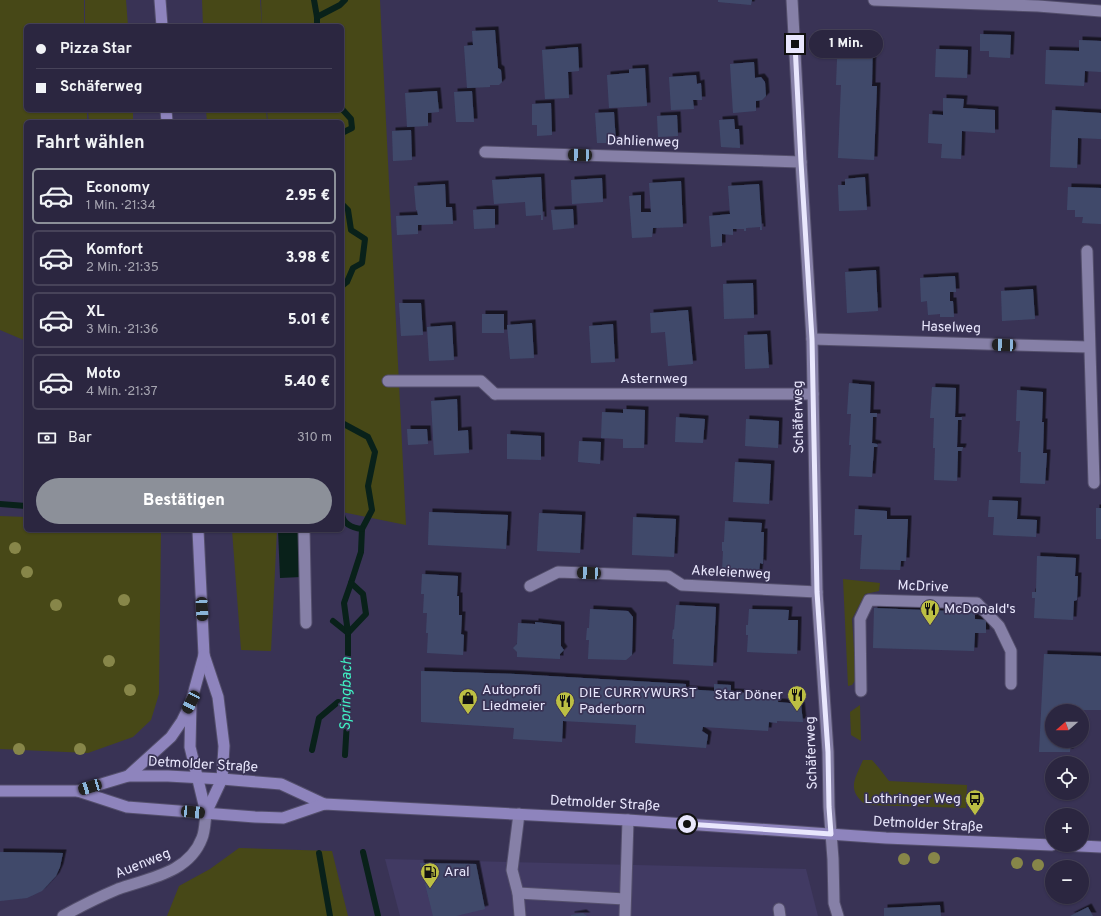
<!DOCTYPE html>
<html lang="de">
<meta charset="utf-8">
<style>
:root{--surface:#2b2640;--page:#37324b;--text:#f1f3f6;--muted:#a6a5b1;--line:#474359;--accent:#8c9099}
body{margin:0;font-family:Overpass,sans-serif;background:var(--page);color:var(--text);height:100vh;display:flex;flex-direction:column;font-size:15px;white-space:nowrap}
*{box-sizing:border-box;margin:0}
p{font-size:13px;color:var(--muted)}
.icon{flex:none;width:22px;height:22px;fill:none;stroke:currentColor;stroke-width:2;stroke-linecap:round;stroke-linejoin:round}
.map{position:relative;flex:1;overflow:hidden}
.drawer{position:absolute;left:24px;top:120px;width:320px;height:412px;display:flex;flex-direction:column;background:var(--surface);border-radius:6px;box-shadow:0 1px 3px #0004,0 0 0 1px var(--line)}
.drawer>*{flex:none}
.hud{position:absolute;left:24px;top:24px;width:320px;height:88px;border-radius:6px;box-shadow:0 1px 3px #0004,0 0 0 1px var(--line);display:grid;align-content:center;height:88px;padding:0 12px;background:var(--surface)}
.needle{width:26px;rotate:250deg}
.controls{position:absolute;left:1045px;top:704px;display:grid;gap:8px}
.controls a{display:grid;place-items:center;width:44px;height:44px;border-radius:50%;background:var(--surface);box-shadow:0 1px 3px #0004,0 0 0 1px var(--line);font-size:20px}
.end{position:absolute;width:18px;height:18px;margin:-9px;border:5px solid #e9e7fd;background:#111;box-shadow:0 0 0 2px #111}
.from{border-radius:50%}
.bubble{position:absolute;height:28px;border-radius:14px;background:var(--surface);box-shadow:0 1px 3px #0004,0 0 0 1px var(--line);font-size:13px;font-weight:800;line-height:28px;text-align:center}
.car{position:absolute;width:12px;height:24px;margin:-12px -6px;border-radius:5px;box-shadow:0 0 3px 1px #0007;background:linear-gradient(#222 24%,#8ab4d8 0 40%,#222 0 76%,#8ab4d8 0 86%,#222 0)}
.hud b{display:flex;align-items:center;gap:14px;height:38px;font-size:15px}
.hud b+b{border-top:1px solid var(--line)}
.hud i{width:10px;height:10px;background:var(--text)}
ul{padding:0;list-style:none}
li{display:flex;align-items:center;gap:12px;height:56px;margin:0 8px 6px;padding:0 4px;border:2px solid var(--line);border-radius:6px}
li div{flex:1}
li b{display:block;font-size:15px}
li em{font-style:normal;font-weight:800}
li.on{border-color:var(--accent)}
li>.icon{width:36px;height:36px;stroke-width:1.5}
h2{padding:0 12px;font-size:18px;line-height:48px}
.pay{display:flex;align-items:center;gap:10px;height:44px;padding:0 12px;font-size:15px}
.pay p{margin-inline-start:auto}
.primary-button{display:flex;gap:8px;margin-top:auto;padding:8px 12px}
.primary-button a{flex:1;height:46px;border-radius:24px;background:var(--accent);color:#fff;font-size:16px;font-weight:800;line-height:46px;text-align:center}
.map>svg:first-child{display:block}
.built{fill:#413a63}
.green{fill:#474817}
.water{fill:#09211a}
.lines{fill:none;stroke-linecap:round;stroke-linejoin:round}
.stream{stroke:#09211a;stroke-width:6}
.building{fill:#3f4a6b;filter:url(#shadow)}
.service-casing{stroke:#544f6c;stroke-width:13}
.minor-casing{stroke:#544f6c;stroke-width:13}
.secondary-casing{stroke:#544f6c;stroke-width:13}
.service{stroke:#8680a7;stroke-width:11}
.minor{stroke:#8680a7;stroke-width:11}
.secondary{stroke:#8e84bd;stroke-width:11}
.tree{fill:#878649}
.route{stroke:#e9e7fd;stroke-width:5}
.labels{text-anchor:middle;dominant-baseline:central;stroke-width:3.5;stroke-linejoin:round;paint-order:stroke}
.street-label{font-size:14px;fill:#e9e7fd;stroke:#393355}
.poi-label{font-size:14px;fill:#e9e7fd;stroke:#393355;text-anchor:start}
.water-label{font-size:15px;font-style:italic;fill:#40f3c4;stroke:#393355}
</style>
<div class="map">
<svg width="1101" height="916" viewBox="0 0 1101 916">
<defs>
<filter id="shadow"><feDropShadow dx="3.5" dy="-3.5" stdDeviation="0" flood-color="#0009"/></filter>
</defs>
<rect width="100%" height="100%" fill="#393355"/>
<path class="built" d="M385,859L806,869L818,916H400Z"/>
<g class="green">
<path d="M0,0H84V26H26V110H87V122H26V341L0,330Z"/>
<path d="M85,0H126L128,26H85Z"/>
<path d="M202,0H260L262,26H203Z"/>
<path d="M261,0H380L406,525L342,512V122H268L267,110H342V26H262Z"/>
<path d="M88,110H133V122H89Z"/>
<path d="M206,110H266L267,122H207Z"/>
<path d="M0,516L26,517V530H161L159,694L151,720L133,737L88,753L0,749Z"/>
<path d="M232,530H277L271,651L241,650Z"/>
<path d="M843,579L880,583L879,591L865,594L852,619L856,679L852,685L848,686Z"/>
<path d="M860,705L861,741L851,735L850,712Z"/>
<path d="M863,760H872L879,768L889,781L967,785L966,808L866,805C846,790 855,779 863,760Z"/>
<path d="M239,848L332,851L348,916H167L179,886L210,869Z"/>
</g>
<path class="water" d="M278,530H299L301,577L280,578Z"/>
<g class="lines">
<g class="stream">
<path d="M314,0L317,17V26"/>
<path d="M317,17L340,5L345,0"/>
<path d="M342,109L351,119L352,128L342,133"/>
<path d="M342,204L348,210L351,230L365,239L362,263L353,268L347,282L342,286"/>
<path d="M342,423L368,437L375,452L368,486L372,510L362,529L361,552L351,583L363,594L366,614L348,633V704L345,755"/>
<path d="M0,504L26,506"/>
<path d="M342,515C344,525 353,528 362,529"/>
<path d="M333,621L348,633"/>
<path d="M348,633L344,603L351,583"/>
<path d="M312,750L319,718L338,702L348,704"/>
<path d="M363,852L378,916"/>
<path d="M319,853L330,916"/>
</g>
</g>
<g class="building">
<path d="M718,0H752L751,5L718,2Z"/>
<path d="M495,30L498,68L501,70L502,82L499,85H490V87L467,88L464,46L473,45L472,31Z"/>
<path d="M980,34L1011,35L1010,58L989,57V51H980Z"/>
<path d="M838,36L873,37L872,86H877L874,160L838,158L841,85H836Z"/>
<path d="M1079,40L1101,41V72L1085,71L1084,86L1045,84L1046,50L1079,51Z"/>
<path d="M578,47L579,71L568,72L569,98L545,99L542,50Z"/>
<path d="M936,49L968,50L967,78L935,77Z"/>
<path d="M754,62L755,78L761,77L765,82L766,96L762,100L756,101V111L733,113L730,64Z"/>
<path d="M645,68L647,106L609,108L607,75L629,73V69Z"/>
<path d="M696,75L697,84L701,83L702,100H693L694,109L671,110L669,77Z"/>
<path d="M437,91L439,112L428,113V126L407,127L405,93Z"/>
<path d="M472,91L474,122H456L454,92Z"/>
<path d="M943,98L964,99L963,108L995,110V133L962,131L961,159L941,158L942,144L928,143L929,114L943,115Z"/>
<path d="M551,103L552,135L537,136V125H532V104Z"/>
<path d="M1052,110L1101,113V139L1078,138L1077,168L1050,167Z"/>
<path d="M614,112L616,143H597L595,113Z"/>
<path d="M677,115L678,136L658,137L657,116Z"/>
<path d="M734,119L735,129H739L740,148L721,147L719,120Z"/>
<path d="M411,130L412,160L393,161L392,131Z"/>
<path d="M541,177L543,220H541V215L526,216L525,202L494,204L492,180Z"/>
<path d="M865,177L867,210L839,211L838,185H845V179Z"/>
<path d="M602,178L603,202L572,204L571,180Z"/>
<path d="M681,181L683,227L653,228L652,237L632,238L629,196L641,195V212H651L649,183Z"/>
<path d="M445,184L446,207H452L453,224L418,225V234L397,235L396,216L418,215L417,210H416L414,186Z"/>
<path d="M759,184L762,230H760V227L746,228V231H744V229H733V235L722,234V246L711,247L709,216L730,214L728,186Z"/>
<path d="M1068,187L1101,188V224L1082,223L1083,217H1075V210H1067Z"/>
<path d="M483,209H495V228L474,229L473,210Z"/>
<path d="M573,209L574,228L553,230L551,210Z"/>
<path d="M876,270L878,311L847,313L845,272Z"/>
<path d="M955,276L956,292H950V301H953L954,317H940V314L928,315L927,301L921,302L920,278Z"/>
<path d="M753,283L754,318L724,319L723,284Z"/>
<path d="M1033,289L1035,319L1002,321L1001,291Z"/>
<path d="M399,303H421L423,335L401,336Z"/>
<path d="M688,310L693,364L668,366L665,332L651,333L650,313Z"/>
<rect x="482" y="314" width="22" height="19"/>
<path d="M532,323L534,358L510,359L507,325Z"/>
<path d="M613,324L615,362L591,363L589,326Z"/>
<path d="M452,325L454,360L429,361L427,327Z"/>
<path d="M767,334L769,368L745,369L744,335Z"/>
<path d="M849,383L871,385L870,413H877V417H873L872,443L877,444L878,446L877,447H874L872,477L849,476L851,445H849L851,414H847Z"/>
<path d="M932,387L956,388L955,417H962V420H958L957,447H963L962,451H958L957,481L934,480L935,448H933L934,418H930Z"/>
<path d="M1017,390L1043,392L1042,422H1044L1043,453H1047L1045,484L1020,483L1021,452H1018L1020,421H1016Z"/>
<path d="M457,399L458,431L468,430L469,453L434,455L431,401Z"/>
<path d="M623,409L645,410L644,448H623V439L601,438L602,412L623,413Z"/>
<path d="M676,417L705,419L703,443L675,442Z"/>
<path d="M746,419L779,421L778,448L745,446Z"/>
<path d="M407,429H427L428,444L408,445Z"/>
<path d="M507,434L541,436V460L507,459Z"/>
<path d="M579,441L601,442L600,464L578,462Z"/>
<path d="M735,462L771,464L769,504L733,502Z"/>
<path d="M989,500L1018,501L1017,519L1037,520L1036,537L993,535L994,517H988Z"/>
<rect x="1096" y="508" width="5" height="31"/>
<path d="M855,509L887,511V519H908L906,561H901L900,570L860,569L862,535H854Z"/>
<path d="M429,512L508,515L506,549L428,545Z"/>
<path d="M539,513L582,515L580,553L537,551Z"/>
<path d="M633,517L676,519L674,557L632,555Z"/>
<path d="M725,521L762,523L761,532H764L763,564L760,563L759,573L722,572L723,551H722V542H724Z"/>
<path d="M1037,556L1076,558L1075,576H1078L1077,600L1074,601L1073,620L1034,618L1035,598H1032V592H1036Z"/>
<path d="M422,574L458,576L457,596H459V615H462L461,634L464,635L463,655L427,653L428,633H426L427,613H423L424,594H421Z"/>
<path d="M676,605L716,607L713,666L673,664L674,639H672L673,629L674,630Z"/>
<path d="M874,608L975,612V619L986,620V633H975L974,651L873,648Z"/>
<path d="M590,609L628,611L633,617L632,655L626,660L588,659L589,640H586L587,628H589Z"/>
<path d="M749,609L789,610L788,620H798L797,654L747,652L748,635H746V625H748Z"/>
<path d="M535,622L561,625V646L564,650L560,654V659L517,657V652L513,648L517,644L518,623L535,624Z"/>
<path d="M1044,654L1101,656V710H1073V711H1052V741H1071L1070,752H1039Z"/>
<path d="M421,671L516,674L686,684V689L714,691V684L731,685V692L779,695L778,702L801,704L803,722L777,721V723L769,722L768,731L703,727L702,731L708,735L706,748L635,743L636,725L563,721L562,742L513,739L514,728L421,722Z"/>
<path d="M0,852L63,853L60,867L56,876L42,891L27,898L0,901Z"/>
<path d="M420,863L476,864L485,909L456,916H433Z"/>
<path d="M940,905L941,916H884V908Z"/>
<path d="M1088,907L1093,916H1070Z"/>
<path d="M583,913L587,916H571V915Z"/>
</g>
<g class="lines">
<g class="service-casing">
<g id="service">
<path d="M388,381H481L495,394"/>
<path d="M304,530L306,623"/>
<path d="M861,691L860,619L869,600L977,603L999,626L1011,651V684"/>
<path d="M519,814L512,870L518,893L520,916"/>
<path d="M518,893L625,899"/>
<path d="M779,909L780,916"/>
<path d="M625,916L628,820"/>
</g>
</g>
<g class="minor-casing">
<g id="minor">
<path d="M792,0L801,162L812,339L817,592L828,752L829,807L833,859L834,903L838,916"/>
<path d="M874,0L1038,6L1101,11"/>
<path d="M485,152L801,162"/>
<path d="M1087,251L1094,483"/>
<path d="M812,339L1089,347"/>
<path d="M495,394H813"/>
<path d="M530,586L558,572L668,576L682,585L817,592"/>
<path d="M63,916C81,906 99,897 118,889C149,878 189,873 202,838C205,831 205,821 206,813"/>
</g>
</g>
<g class="secondary-casing">
<g id="secondary">
<path d="M160,0L162,26"/>
<path d="M166,110L167,122"/>
<path d="M198,530L204,655L218,697L224,746L222,779L206,813"/>
<path d="M204,655L191,702L190,747L206,813"/>
<path d="M128,776L171,737L182,721L189,707"/>
<path d="M0,791H78L128,776H168L222,779L281,784L324,804"/>
<path d="M78,791L127,807L255,817L283,818L324,804L628,820L886,838L1052,845"/>
<path d="M1060,845L1101,847"/>
</g>
</g>
<use href="#service" class="service"/>
<use href="#minor" class="minor"/>
<use href="#secondary" class="secondary"/>
</g>
<g class="tree">
<circle cx="15" cy="548" r="6"/>
<circle cx="27" cy="572" r="6"/>
<circle cx="124" cy="600" r="6"/>
<circle cx="56" cy="605" r="6"/>
<circle cx="109" cy="661" r="6"/>
<circle cx="130" cy="690" r="6"/>
<circle cx="19" cy="749" r="6"/>
<circle cx="80" cy="749" r="6"/>
<circle cx="934" cy="858" r="6"/>
<circle cx="904" cy="859" r="6"/>
<circle cx="1017" cy="863" r="6"/>
<circle cx="1038" cy="865" r="6"/>
</g>
<g class="lines">
<path class="route" d="M687,824L831,834L829,807L828,752L817,592L812,339L801,162L795,44"/>
</g>
<defs>
<g id="restaurant-pin" transform="scale(1)"><path d="M0 17L-7.5 6A9.5 9.5 0 1 1 7.5 6Z" fill="#bcbf43" stroke="#393355"/><path d="M-5-6h1v4h1v-4h1v4h1v-4h1v5L-1.5 .5V6h-2V.5L-5-1ZM5-6V6H3V1.5H1.5Q1.5-4 5-6Z" fill="#111"/></g>
<g id="shop-pin" transform="scale(1)"><path d="M0 17L-7.5 6A9.5 9.5 0 1 1 7.5 6Z" fill="#bcbf43" stroke="#393355"/><path d="M-5-2.5h2.3a2.7 3.5 0 0 1 5.4 0H5L5.5 6h-11ZM-1.5-2.5h3a1.5 2.3 0 0 0-3 0Z" fill="#111"/></g>
<g id="bus-pin" transform="scale(1)"><path d="M0 17L-7.5 6A9.5 9.5 0 1 1 7.5 6Z" fill="#bcbf43" stroke="#393355"/><path d="M-5-6H5V4H4V6H2V4H-2V6H-4V4H-5ZM-3.5-4V0h7V-4ZM-3.5 1.2v1.5H-2V1.2ZM2 1.2v1.5H3.5V1.2Z" fill="#111"/></g>
<g id="fuel-pin" transform="scale(1)"><path d="M0 17L-7.5 6A9.5 9.5 0 1 1 7.5 6Z" fill="#bcbf43" stroke="#393355"/><path d="M-5.5-6h7V0h2V4h1.3V-2.5L3-4.5l.8-.8L6-3V5H2.5V1h-1V6h-7ZM-4.2-4.7v3.2H.2V-4.7Z" fill="#111"/></g>
</defs>
<g fill-rule="evenodd">
<use href="#restaurant-pin" x="930" y="609"/>
<use href="#restaurant-pin" x="797" y="695"/>
<use href="#shop-pin" x="468" y="698"/>
<use href="#restaurant-pin" x="565" y="701"/>
<use href="#bus-pin" x="975" y="799"/>
<use href="#fuel-pin" x="430" y="872"/>
</g>
<g class="labels">
<g class="street-label">
<text transform="translate(643 142) rotate(2)">Dahlienweg</text>
<text transform="translate(951 328) rotate(2)">Haselweg</text>
<text x="654" y="379">Asternweg</text>
<text transform="translate(799 417) rotate(-91)">Schäferweg</text>
<text transform="translate(731 573) rotate(3)">Akeleienweg</text>
<text transform="translate(923 587) rotate(2)">McDrive</text>
<text transform="translate(812 753) rotate(-92)">Schäferweg</text>
<text transform="translate(203 765) rotate(3)">Detmolder Straße</text>
<text transform="translate(605 804) rotate(3)">Detmolder Straße</text>
<text transform="translate(928 825) rotate(3)">Detmolder Straße</text>
<text transform="translate(143 864) rotate(-22)">Auenweg</text>
</g>
<g class="poi-label">
<text x="944" y="609">McDonald's</text>
<text x="482" y="690">Autoprofi<tspan x="482" dy="16">Liedmeier</tspan></text>
<text x="579" y="693">DIE CURRYWURST<tspan x="579" dy="16">Paderborn</tspan></text>
<text x="783" y="695" text-anchor="end">Star Döner</text>
<text x="961" y="799" text-anchor="end">Lothringer Weg</text>
<text x="444" y="872">Aral</text>
</g>
<g class="water-label">
<text transform="translate(347 694) rotate(-89)">Springbach</text>
</g>
</g>
</svg>
<div class="controls">
<a><svg class="needle" viewBox="-14 -14 28 28"><path d="M0-13l5 13h-10z" fill="#e53935"/><path d="M0 13l5-13h-10z" fill="#a6a5b1"/></svg></a>
<a><svg class="icon" aria-label="locate" viewBox="0 0 24 24"><circle cx="12" cy="12" r="6"/><path d="M12 2v4M12 18v4M2 12h4M18 12h4"/></svg></a>
<a>+</a>
<a>−</a>
</div>
<i class="end from" style="left:687px;top:824px"></i>
<i class="end" style="left:795px;top:44px"></i>
<div class="bubble" style="left:809px;top:30px;width:74px">1 Min.</div>
<i class="car" style="left:580px;top:155px;rotate:272deg"></i>
<i class="car" style="left:1004px;top:345px;rotate:272deg"></i>
<i class="car" style="left:589px;top:573px;rotate:273deg"></i>
<i class="car" style="left:202px;top:609px;rotate:177deg"></i>
<i class="car" style="left:191px;top:702px;rotate:207deg"></i>
<i class="car" style="left:90px;top:787px;rotate:253deg"></i>
<i class="car" style="left:193px;top:812px;rotate:95deg"></i>
<div class="hud">
<b><i class="from"></i>Pizza Star</b>
<b><i></i>Schäferweg</b>
</div>
<section class="drawer">
<h2>Fahrt wählen</h2>
<ul>
<li class="on"><svg class="icon" aria-label="car" viewBox="0 0 24 24"><path d="M5 17H2v-5l4-1 3-4h7l3 4 3 1v5h-3M9 17h6M6 11h13"/><circle cx="7" cy="17" r="2"/><circle cx="17" cy="17" r="2"/></svg><div><b>Economy</b><p>1 Min. · 21:34</p></div><em>2.95 €</em></li>
<li><svg class="icon" aria-label="car" viewBox="0 0 24 24"><path d="M5 17H2v-5l4-1 3-4h7l3 4 3 1v5h-3M9 17h6M6 11h13"/><circle cx="7" cy="17" r="2"/><circle cx="17" cy="17" r="2"/></svg><div><b>Komfort</b><p>2 Min. · 21:35</p></div><em>3.98 €</em></li>
<li><svg class="icon" aria-label="car" viewBox="0 0 24 24"><path d="M5 17H2v-5l4-1 3-4h7l3 4 3 1v5h-3M9 17h6M6 11h13"/><circle cx="7" cy="17" r="2"/><circle cx="17" cy="17" r="2"/></svg><div><b>XL</b><p>3 Min. · 21:36</p></div><em>5.01 €</em></li>
<li><svg class="icon" aria-label="car" viewBox="0 0 24 24"><path d="M5 17H2v-5l4-1 3-4h7l3 4 3 1v5h-3M9 17h6M6 11h13"/><circle cx="7" cy="17" r="2"/><circle cx="17" cy="17" r="2"/></svg><div><b>Moto</b><p>4 Min. · 21:37</p></div><em>5.40 €</em></li>
</ul>
<div class="pay"><svg class="icon" aria-label="cash" viewBox="0 0 24 24"><path d="M3 7h18v10H3z"/><circle cx="12" cy="12" r="2"/></svg>Bar<p>310 m</p></div>
<div class="primary-button"><a>Bestätigen</a></div>
</section>
</div>
